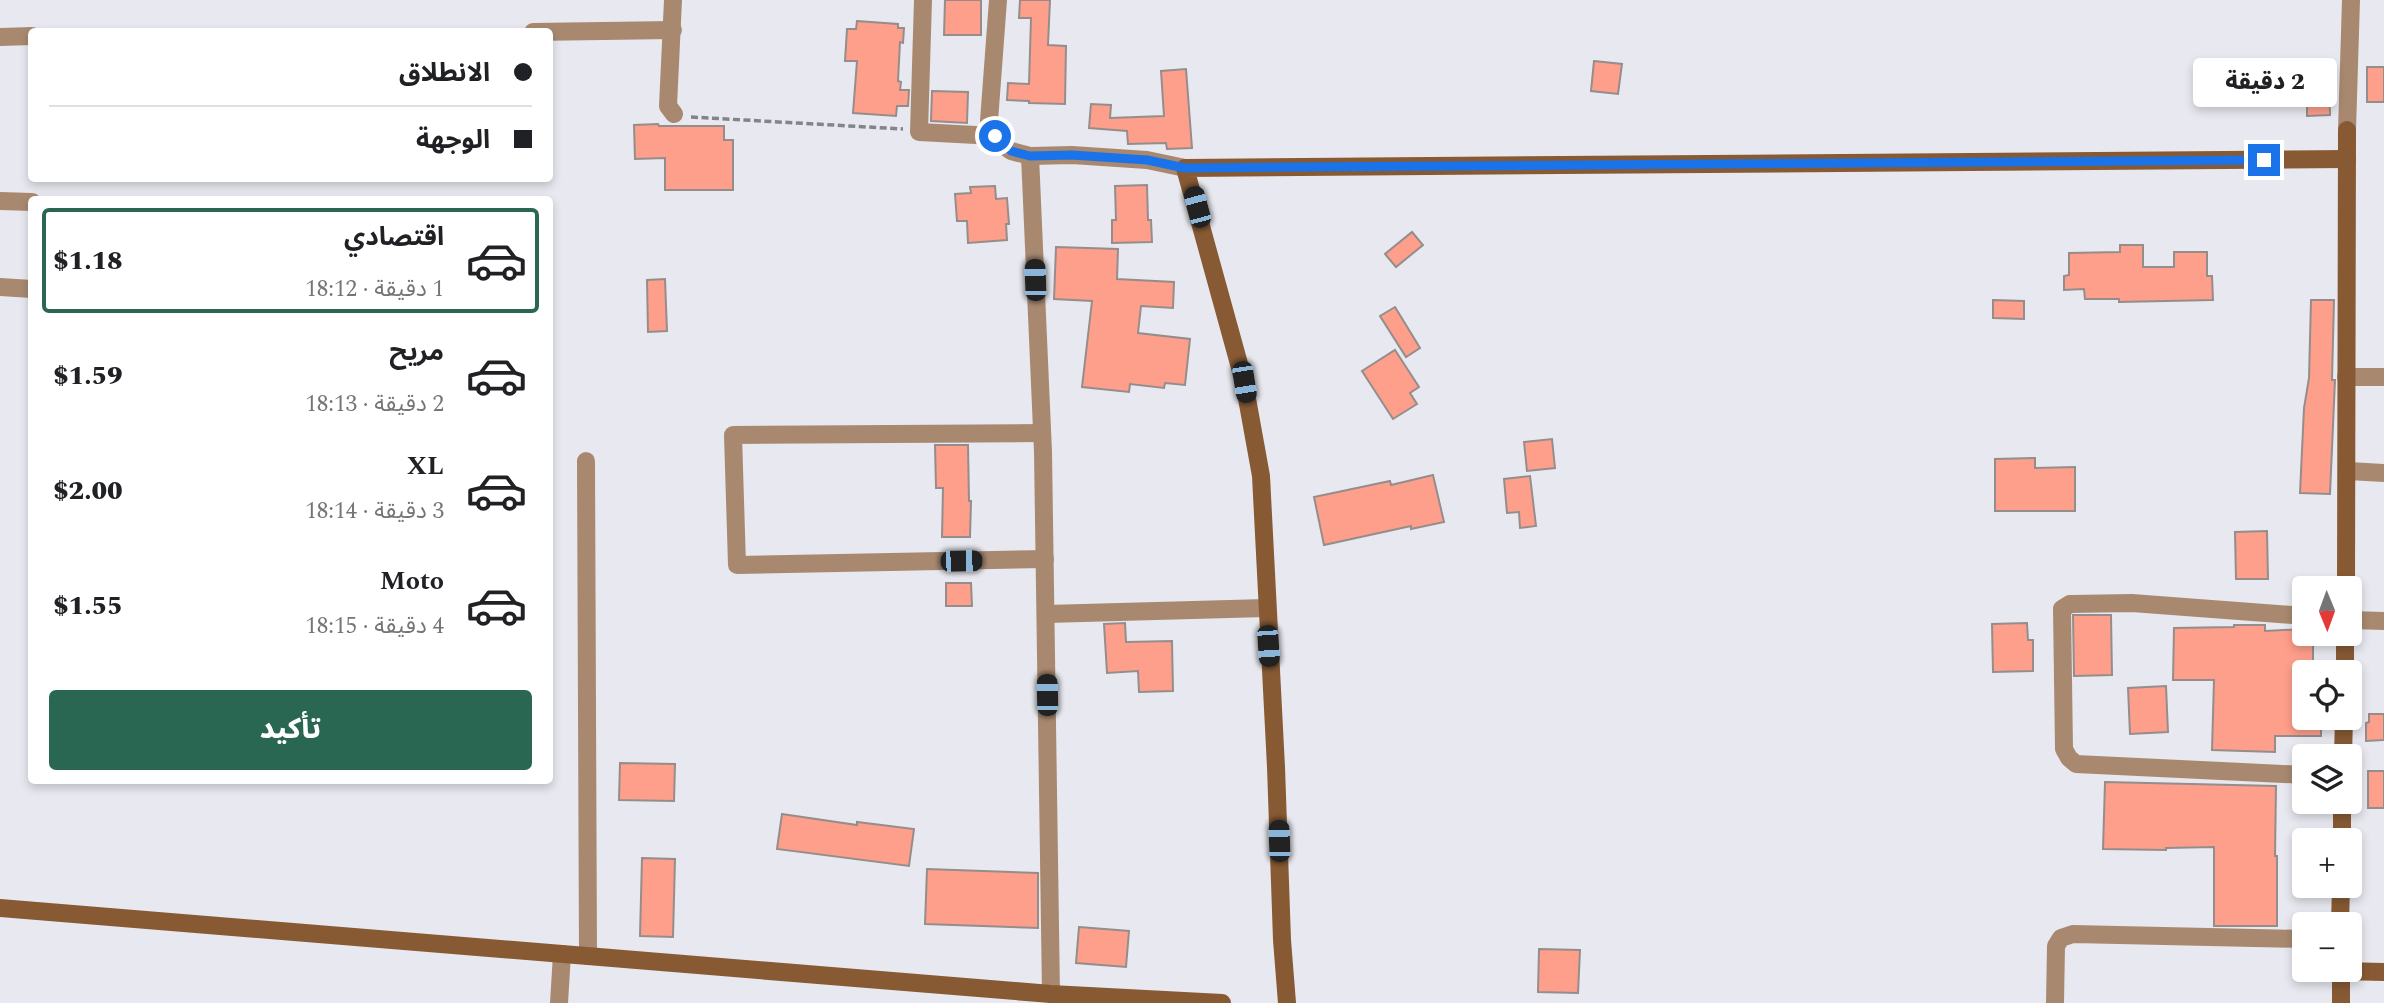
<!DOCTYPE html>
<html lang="ar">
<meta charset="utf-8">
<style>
:root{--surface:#fff;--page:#f6f6f6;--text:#202124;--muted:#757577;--line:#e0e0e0;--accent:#2a6753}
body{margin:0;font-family:Spectral,"Noto Sans Arabic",serif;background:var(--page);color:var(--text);direction:rtl;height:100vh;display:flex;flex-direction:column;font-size:26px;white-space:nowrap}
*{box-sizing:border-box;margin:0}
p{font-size:23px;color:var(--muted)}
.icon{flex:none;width:38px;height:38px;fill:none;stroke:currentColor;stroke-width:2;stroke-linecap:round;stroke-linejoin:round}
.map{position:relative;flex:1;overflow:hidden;direction:ltr}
.side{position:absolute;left:28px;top:196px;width:525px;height:588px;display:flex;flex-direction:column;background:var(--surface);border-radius:7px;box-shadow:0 4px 10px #0003;direction:rtl}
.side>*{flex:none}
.banner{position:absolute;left:28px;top:28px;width:525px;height:154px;border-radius:7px;box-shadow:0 4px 10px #0003;direction:rtl;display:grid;align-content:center;height:154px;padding:0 21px;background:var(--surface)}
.needle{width:46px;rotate:179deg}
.tools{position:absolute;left:2292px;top:576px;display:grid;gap:14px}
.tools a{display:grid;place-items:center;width:70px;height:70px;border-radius:7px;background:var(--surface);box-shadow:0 4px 10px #0003;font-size:35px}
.end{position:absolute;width:32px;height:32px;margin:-16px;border:9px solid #1a73e8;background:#fff;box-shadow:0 0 0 4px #fff}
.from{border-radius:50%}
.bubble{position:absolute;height:49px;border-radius:7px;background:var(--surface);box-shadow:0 4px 10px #0003;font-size:23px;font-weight:800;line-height:49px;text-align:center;direction:rtl}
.car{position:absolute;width:21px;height:42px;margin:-21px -10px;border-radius:9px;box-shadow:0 0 5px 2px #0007;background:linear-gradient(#222 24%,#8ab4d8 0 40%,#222 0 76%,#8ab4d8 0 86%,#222 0)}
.banner b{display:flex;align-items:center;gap:24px;height:66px;font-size:26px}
.banner b+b{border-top:2px solid var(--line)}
.banner i{width:18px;height:18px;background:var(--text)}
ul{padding:12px 0 0;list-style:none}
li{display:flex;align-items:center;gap:21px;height:105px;margin:0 14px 10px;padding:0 7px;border:4px solid transparent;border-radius:7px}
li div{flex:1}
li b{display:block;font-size:26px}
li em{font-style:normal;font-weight:800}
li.active{border-color:var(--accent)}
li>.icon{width:63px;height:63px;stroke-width:1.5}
.cta{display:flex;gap:14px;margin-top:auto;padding:14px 21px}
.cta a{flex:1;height:80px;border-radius:7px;background:var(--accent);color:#fff;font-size:28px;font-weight:800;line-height:80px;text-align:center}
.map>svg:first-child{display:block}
.building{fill:#fe9f8b;stroke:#958d8c;stroke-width:2}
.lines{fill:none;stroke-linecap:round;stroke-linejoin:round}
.path{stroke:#838488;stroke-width:3.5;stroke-dasharray:7 3.5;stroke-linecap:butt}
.street{stroke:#a88970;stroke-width:18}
.secondary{stroke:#875a34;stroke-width:18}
.route{stroke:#1a73e8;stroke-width:9}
</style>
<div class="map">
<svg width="2384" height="1003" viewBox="0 0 2384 1003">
<rect width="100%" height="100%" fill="#e8e9f0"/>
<g class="building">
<path d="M945,0H981V35H944Z"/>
<path d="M1020,0H1050L1048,45L1066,46L1065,104L1029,103V101L1007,100L1008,83L1029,84L1031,18H1019Z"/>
<path d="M857,21L898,24V28H904L903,43L900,42L898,81L901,82L900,90H909L908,106H897L896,116L853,113L857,61H845L847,29H856Z"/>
<path d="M1594,61L1622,64L1618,94L1591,91Z"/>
<rect x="2367" y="67" width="17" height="35"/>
<path d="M1186,69L1192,148L1167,149L1166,143L1128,144L1127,131L1089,128L1091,104L1111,105L1110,118L1164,116L1161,71Z"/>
<path d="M2329,80L2330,115L2307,116V81Z"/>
<path d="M932,91L968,92L967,123L931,121Z"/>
<path d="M658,124L659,126H724V140H733V190H665V158L635,159L634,125Z"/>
<path d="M1147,185L1148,220H1151L1152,242L1112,243V220H1116L1115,186Z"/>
<path d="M995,186L996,199L1007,198L1009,224H1006L1007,240L968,243L967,221H957L955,194L971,193L970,187Z"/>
<path d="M1412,232L1423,245L1396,267L1385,254Z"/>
<path d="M2120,245H2143V267H2174V252H2207V276H2212L2213,300L2119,302V299H2085L2084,289L2064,290V276L2069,275V253L2120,252Z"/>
<path d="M1056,247L1118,249L1117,279L1174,282L1173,308L1141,306L1138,333L1190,339L1185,385L1165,383L1164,388L1130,384L1129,392L1082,387L1092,301L1054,299Z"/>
<path d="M665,279L667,331L648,332L647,280Z"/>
<path d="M1993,300L2024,301V319L1993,318Z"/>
<path d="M2311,300H2334L2332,380H2335L2330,494L2300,493L2304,408L2309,378Z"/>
<path d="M1395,307L1420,348L1406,357L1380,316Z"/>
<path d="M1395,350L1419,387L1410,393L1417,404L1393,419L1362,371Z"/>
<path d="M1552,439L1555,468L1527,471L1524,442Z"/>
<path d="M935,445H968L969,501H971L970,537H942L943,488H936Z"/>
<path d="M2035,458V468L2075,467V511H1995V459Z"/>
<path d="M1433,475L1444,522L1411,529V526L1324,545L1314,497L1390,481L1391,485Z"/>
<path d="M1530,476L1536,526L1520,528L1519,512L1507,513L1504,479Z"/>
<path d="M2267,531L2268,579H2236L2235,532Z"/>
<path d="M946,583H971L972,606H946Z"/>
<path d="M2073,615H2111L2112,675L2074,676Z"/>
<path d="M1125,623L1126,642L1172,641L1173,691L1139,692L1138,671L1107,673L1104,624Z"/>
<path d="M2027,623L2028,640H2033V671L1993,672L1992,624Z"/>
<path d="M2234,625H2265V631L2304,629V634H2313V672H2305V718H2321V736H2275V752L2212,750L2214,680H2173L2174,628L2234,627Z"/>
<path d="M2166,686L2168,732L2130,734L2128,688Z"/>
<path d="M2369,714H2384V740L2366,741V723L2369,722Z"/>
<path d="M620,763L675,764L674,801L619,800Z"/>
<rect x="2368" y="771" width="16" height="37"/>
<path d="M2105,782L2276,786L2275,856H2277V926H2214V847L2166,848V850L2103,849Z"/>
<path d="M782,814L857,825V822L914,829L909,866L777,849Z"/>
<path d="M642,858L675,859L673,937L640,936Z"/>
<path d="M927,869L1038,873V928L925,924Z"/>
<path d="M1079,927L1129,931L1126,967L1076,963Z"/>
<path d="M1539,949L1580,950L1578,993L1538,992Z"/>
</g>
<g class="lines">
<path class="path" d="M691,117L903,129"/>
<g class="street">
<path d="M673,0L668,106L674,114"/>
<path d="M923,0L919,132L995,136"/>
<path d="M998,0L989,121L991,129L1001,144L1011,151L1030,156L1072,155L1147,160L1185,168"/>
<path d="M533,32L673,30"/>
<path d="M0,37L32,36"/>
<path d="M2347,130L2351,0"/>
<path d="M1030,156L1043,452L1051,994"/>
<path d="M0,201L32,202"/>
<path d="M0,287L32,289"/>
<path d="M2346,377H2384"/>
<path d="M1042,433L733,435L737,565L1045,559"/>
<path d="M586,461L588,956"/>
<path d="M2348,471L2384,473"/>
<path d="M1046,614L1266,608"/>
<path d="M2305,616L2132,603L2070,604L2062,609L2064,749L2069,758L2076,764L2305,775"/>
<path d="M2350,620L2384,621"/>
<path d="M559,1003L562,954"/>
<path d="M2055,1003L2056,946L2061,938L2073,934L2305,939"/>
</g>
<g class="secondary">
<path d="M2346,588L2347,130"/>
<path d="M2345,672V634"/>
<path d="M2343,756L2344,718"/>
<path d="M2342,840V802"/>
<path d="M0,908L1051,994L1222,1003"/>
<path d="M2340,924L2341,886"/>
<path d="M2341,971L2384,972"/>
<path d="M1287,1003L1282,940L1276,767L1261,476L1244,382L1185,168L2347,159"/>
<path d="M2341,1003V970"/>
</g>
</g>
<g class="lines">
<path class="route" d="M995,136L1011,151L1030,156L1072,155L1147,160L1185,168L2264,160"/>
</g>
</svg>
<div class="tools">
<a><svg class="needle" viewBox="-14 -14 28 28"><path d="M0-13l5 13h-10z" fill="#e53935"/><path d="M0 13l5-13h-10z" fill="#757577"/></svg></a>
<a><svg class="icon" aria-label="locate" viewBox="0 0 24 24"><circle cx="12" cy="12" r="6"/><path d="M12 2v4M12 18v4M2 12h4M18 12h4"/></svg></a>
<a><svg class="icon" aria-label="layers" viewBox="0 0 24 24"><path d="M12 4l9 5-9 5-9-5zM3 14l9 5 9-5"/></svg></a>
<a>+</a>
<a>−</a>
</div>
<i class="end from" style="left:995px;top:136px"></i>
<i class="end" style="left:2264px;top:160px"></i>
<div class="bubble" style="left:2193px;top:58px;width:144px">2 دقيقة</div>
<i class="car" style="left:1197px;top:207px;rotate:345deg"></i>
<i class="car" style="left:1035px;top:280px;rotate:358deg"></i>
<i class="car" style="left:1244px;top:382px;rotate:171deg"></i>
<i class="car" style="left:961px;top:561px;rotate:89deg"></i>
<i class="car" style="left:1268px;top:646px;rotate:176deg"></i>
<i class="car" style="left:1047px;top:695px;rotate:359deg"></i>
<i class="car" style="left:1279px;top:841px;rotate:358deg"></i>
<div class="banner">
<b><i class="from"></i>الانطلاق</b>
<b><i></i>الوجهة</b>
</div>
<section class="side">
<ul>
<li class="active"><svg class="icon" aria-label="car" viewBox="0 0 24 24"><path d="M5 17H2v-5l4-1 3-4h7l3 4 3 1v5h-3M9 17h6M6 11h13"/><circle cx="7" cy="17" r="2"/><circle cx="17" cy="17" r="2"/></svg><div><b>اقتصادي</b><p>1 دقيقة · 18:12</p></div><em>$1.18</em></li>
<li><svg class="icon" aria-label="car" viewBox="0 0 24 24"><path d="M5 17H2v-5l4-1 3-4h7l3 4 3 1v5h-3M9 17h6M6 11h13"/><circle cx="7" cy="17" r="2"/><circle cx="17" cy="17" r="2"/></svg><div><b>مريح</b><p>2 دقيقة · 18:13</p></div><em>$1.59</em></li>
<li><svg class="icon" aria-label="car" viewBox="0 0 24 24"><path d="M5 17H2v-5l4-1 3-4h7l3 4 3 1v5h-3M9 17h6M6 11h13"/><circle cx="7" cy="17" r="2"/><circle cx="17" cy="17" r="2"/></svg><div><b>XL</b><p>3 دقيقة · 18:14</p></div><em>$2.00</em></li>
<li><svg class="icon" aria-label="car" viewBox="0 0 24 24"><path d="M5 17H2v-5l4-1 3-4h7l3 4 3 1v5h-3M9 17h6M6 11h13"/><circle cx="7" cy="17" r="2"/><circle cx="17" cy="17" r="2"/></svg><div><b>Moto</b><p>4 دقيقة · 18:15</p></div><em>$1.55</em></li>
</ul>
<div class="cta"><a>تأكيد</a></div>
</section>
</div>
